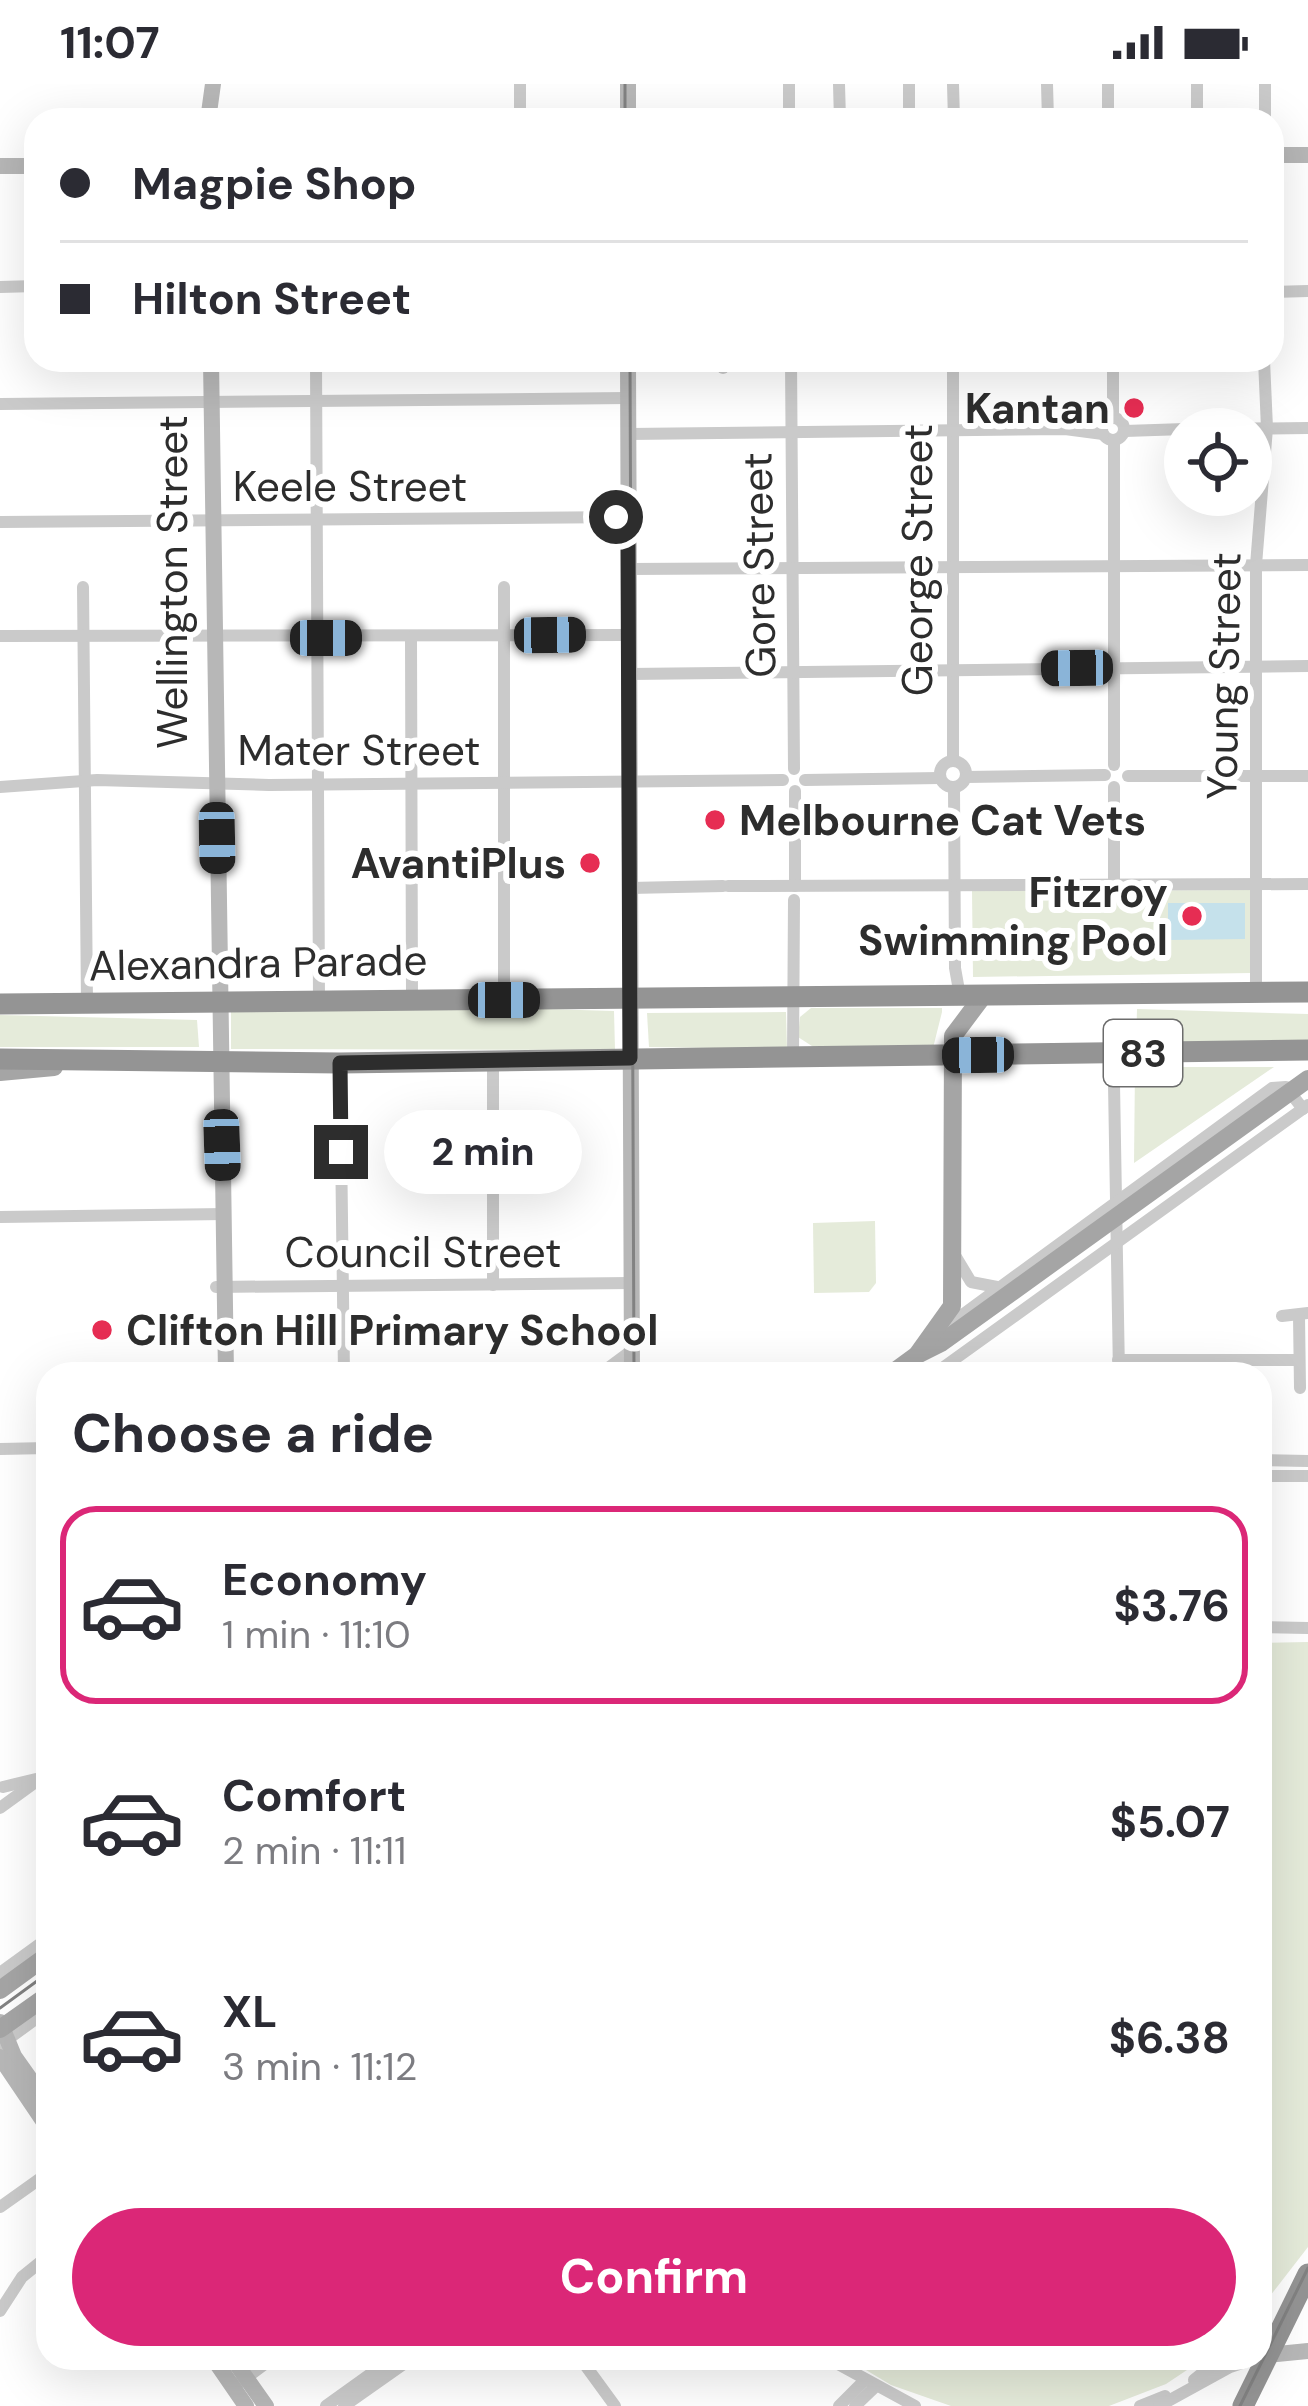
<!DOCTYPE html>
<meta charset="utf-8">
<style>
:root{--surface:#fff;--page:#f2f2f3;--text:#2b2b33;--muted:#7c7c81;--line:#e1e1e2;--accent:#db2777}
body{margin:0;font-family:"DM Sans",sans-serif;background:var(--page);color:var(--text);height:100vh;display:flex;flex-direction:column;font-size:45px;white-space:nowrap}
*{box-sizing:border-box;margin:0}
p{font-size:39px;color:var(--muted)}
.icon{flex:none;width:66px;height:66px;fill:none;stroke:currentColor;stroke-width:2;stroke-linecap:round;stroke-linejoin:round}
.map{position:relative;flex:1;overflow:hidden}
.details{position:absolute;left:36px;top:1278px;width:1236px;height:1008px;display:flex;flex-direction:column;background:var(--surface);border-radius:36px;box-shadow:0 12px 48px #0002}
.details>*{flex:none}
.guide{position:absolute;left:24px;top:24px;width:1260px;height:264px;border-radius:36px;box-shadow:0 12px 48px #0002;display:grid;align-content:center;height:264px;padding:0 36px;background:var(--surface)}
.fabs{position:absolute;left:1164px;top:324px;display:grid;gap:24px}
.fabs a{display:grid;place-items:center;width:108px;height:108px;border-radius:50%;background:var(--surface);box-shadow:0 12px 48px #0002;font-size:60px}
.end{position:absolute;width:54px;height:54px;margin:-27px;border:15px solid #2d2d2d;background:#fff;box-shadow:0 0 0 6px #fff}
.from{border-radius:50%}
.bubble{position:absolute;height:84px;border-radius:42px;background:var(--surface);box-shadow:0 12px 48px #0002;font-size:39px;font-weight:700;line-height:84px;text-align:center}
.car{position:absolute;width:36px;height:72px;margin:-36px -18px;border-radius:15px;box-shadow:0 0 9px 3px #0007;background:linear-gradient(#222 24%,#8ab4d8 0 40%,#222 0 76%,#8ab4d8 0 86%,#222 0)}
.guide b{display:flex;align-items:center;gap:42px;height:114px;font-size:45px}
.guide b+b{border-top:3px solid var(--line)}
.guide i{width:30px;height:30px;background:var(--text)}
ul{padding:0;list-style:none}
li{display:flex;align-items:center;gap:36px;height:198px;margin:0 24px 18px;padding:0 12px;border:6px solid transparent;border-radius:36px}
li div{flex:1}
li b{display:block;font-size:45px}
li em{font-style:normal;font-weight:700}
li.current{border-color:var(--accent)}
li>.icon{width:108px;height:108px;stroke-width:1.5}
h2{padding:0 36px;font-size:54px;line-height:144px}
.primary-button{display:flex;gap:24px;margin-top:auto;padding:24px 36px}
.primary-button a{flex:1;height:138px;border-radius:72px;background:var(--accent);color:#fff;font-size:48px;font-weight:700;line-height:138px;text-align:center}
.status{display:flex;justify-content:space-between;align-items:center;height:84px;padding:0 60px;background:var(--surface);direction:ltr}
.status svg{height:33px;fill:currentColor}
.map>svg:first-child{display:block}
.green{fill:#e5ebda}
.water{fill:#c5e1eb}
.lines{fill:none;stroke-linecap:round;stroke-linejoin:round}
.street{stroke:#cacaca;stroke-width:12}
.secondary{stroke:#b7b7b7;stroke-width:16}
.primary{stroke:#a5a5a5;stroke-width:18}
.highway{stroke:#949494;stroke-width:21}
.tram{stroke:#828282;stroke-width:3}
.route{stroke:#2d2d2d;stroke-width:15}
.poi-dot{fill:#e62d53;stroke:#fff;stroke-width:4.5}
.labels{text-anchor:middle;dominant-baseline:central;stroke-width:12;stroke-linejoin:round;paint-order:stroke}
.shield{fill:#fff;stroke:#6c6c6c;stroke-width:3}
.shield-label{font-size:39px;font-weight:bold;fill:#2d2d2d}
.poi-label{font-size:42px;font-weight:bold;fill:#2d2d2d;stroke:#fff;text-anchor:end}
.street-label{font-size:42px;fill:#2d2d2d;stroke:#fff}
</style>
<div class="status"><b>11:07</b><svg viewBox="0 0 49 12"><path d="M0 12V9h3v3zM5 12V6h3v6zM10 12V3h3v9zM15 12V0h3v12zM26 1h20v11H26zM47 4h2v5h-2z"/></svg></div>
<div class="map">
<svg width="1308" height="2322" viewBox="0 0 1308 2322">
<rect width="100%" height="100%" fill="#fff"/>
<g class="green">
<path d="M1251,806L1252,889L973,893L972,807Z"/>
<path d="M511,924L614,927L615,966L231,965V927Z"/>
<path d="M811,924H942V928L933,964H815L798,953L800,933Z"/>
<path d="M1137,925L1308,930V960L1136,964Z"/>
<path d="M786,928L787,965L649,963L647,929Z"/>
<path d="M0,931L197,936L199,963H0Z"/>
<path d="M1135,983H1274L1134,1079Z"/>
<path d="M875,1137L876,1199L869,1208L814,1209L813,1139Z"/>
<path d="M1308,1558V2163L1260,2225V1559Z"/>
<path d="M846,2274H1205L1166,2300L1109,2322H951L891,2301Z"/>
</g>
<path class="water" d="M1168,819H1245V855L1168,856Z"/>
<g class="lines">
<g class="street">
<path d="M789,0V36"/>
<path d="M839,0L840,36"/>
<path d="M909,0V36"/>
<path d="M953,0L954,36"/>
<path d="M1047,0L1048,36"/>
<path d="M1108,0V36"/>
<path d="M1197,0V36"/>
<path d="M1265,0V36"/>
<path d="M520,36V0"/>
<path d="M0,203L36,202"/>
<path d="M1272,208L1308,207"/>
<path d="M316,276L319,917"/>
<path d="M723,276V284"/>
<path d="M791,276L794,685"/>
<path d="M953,276V677"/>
<path d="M0,320L628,314"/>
<circle cx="1113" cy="345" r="11"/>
<path d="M1113,334V276"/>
<path d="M1208,345L1308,344"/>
<path d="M1125,347L1185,345"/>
<path d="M628,350L1065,345L1103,350"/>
<path d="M0,438L628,433"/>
<path d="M629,485L1308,481"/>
<path d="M83,503L87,919"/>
<path d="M504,503V916"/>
<path d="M0,552L628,551"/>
<path d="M411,553L412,916"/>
<path d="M629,590L1308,582"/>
<circle cx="953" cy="690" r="13"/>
<path d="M1114,681V356"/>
<path d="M1128,692H1308"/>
<path d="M966,693L1105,691"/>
<path d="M805,696L940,694"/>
<path d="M0,703L97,696L269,701L783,696"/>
<path d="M954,703L955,884L960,912"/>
<path d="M1114,703V801"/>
<path d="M795,707V802"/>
<path d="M728,802L1308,800"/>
<path d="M630,804L723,802"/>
<path d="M1256,909V481L1267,344L1264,276"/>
<path d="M793,974L794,816"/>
<path d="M493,976V1201"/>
<path d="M340,979L344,1290"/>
<path d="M1114,1000L1119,1290"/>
<path d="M0,1133L225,1130"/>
<path d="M956,1173L971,1198L997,1203"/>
<path d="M216,1203L631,1199"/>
<path d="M1282,1232L1308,1229"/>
<path d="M1299,1232L1300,1304"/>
<path d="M939,1248L1272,1004L1286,1003L1303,1025"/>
<path d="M1118,1276H1299"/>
<path d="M600,1290L631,1267"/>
<path d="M934,1290L1308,1021"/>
<path d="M0,1365L48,1364"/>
<path d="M1260,1376L1308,1377"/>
<path d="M1260,1392H1308"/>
<path d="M1260,1543L1308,1544"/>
<path d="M3,1703L36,1695"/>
<path d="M0,1724L48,1689"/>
<path d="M0,1889L48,1854"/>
<path d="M0,1961L48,1926"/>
<path d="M0,2123L48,2089"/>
<path d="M0,2227L22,2193L48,2172"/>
<path d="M580,2274L615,2322"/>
<path d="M827,2274L915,2322"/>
<path d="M1194,2296L1221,2274"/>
<path d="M239,2299L273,2274"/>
<path d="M326,2322L393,2274"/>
<path d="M344,2322L412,2274"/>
<path d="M839,2322L863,2298"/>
<path d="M855,2322L874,2304"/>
<path d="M1140,2322L1165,2312"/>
<path d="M1159,2322L1230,2283L1257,2274"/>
</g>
<g class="secondary">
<path d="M628,0V36"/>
<path d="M208,36L213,0"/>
<path d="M1272,71H1308"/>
<path d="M0,82H36"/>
<path d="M211,276L226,1290"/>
<path d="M628,276L632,1290"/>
<path d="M0,1938L14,1972L48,2020"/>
<path d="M0,1973L48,2044"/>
<path d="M1268,2271L1308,2267"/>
<path d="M213,2274L246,2322"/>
<path d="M232,2274L266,2322"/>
</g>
<g class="primary">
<path d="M0,988L54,983"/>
<path d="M917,1271L941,1259L1308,995"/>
<path d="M891,1290L917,1271L952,1222L953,952L983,912"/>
<path d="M0,1906L48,1871"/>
<path d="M0,1945L48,1911"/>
</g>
<g class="highway">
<path d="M0,920L1308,908"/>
<path d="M0,975L340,979L1308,966"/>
<path d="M1243,2322L1308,2190"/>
</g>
<g class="tram">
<path d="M625,0V36"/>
<path d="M630,276L634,1290"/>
<path d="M0,1924L48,1889"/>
<path d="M1240,2322L1308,2184"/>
</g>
</g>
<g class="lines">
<path class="route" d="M341,1068L340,979L630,974L628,452V433H616"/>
</g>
<g class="poi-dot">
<circle cx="1134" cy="324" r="12"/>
<circle cx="715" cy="736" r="12"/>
<circle cx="590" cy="779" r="12"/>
<circle cx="1192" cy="832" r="12"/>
<circle cx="102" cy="1246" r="12"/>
</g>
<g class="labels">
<rect class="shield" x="1104" y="936" width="78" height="66" rx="9"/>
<g class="shield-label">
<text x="1143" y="969">83</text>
</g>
<g class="poi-label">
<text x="1110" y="324">Kantan</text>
<text x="739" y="736" text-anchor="start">Melbourne Cat Vets</text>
<text x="566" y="779">AvantiPlus</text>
<text x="1168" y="808">Fitzroy<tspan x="1168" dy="48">Swimming Pool</tspan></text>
<text x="126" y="1246" text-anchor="start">Clifton Hill Primary School</text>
</g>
<g class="street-label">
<text x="350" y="402">Keele Street</text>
<text transform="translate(917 476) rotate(-90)">George Street</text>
<text transform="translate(759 481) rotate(-91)">Gore Street</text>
<text transform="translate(172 498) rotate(-90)">Wellington Street</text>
<text transform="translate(1224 592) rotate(-89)">Young Street</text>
<text x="359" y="666">Mater Street</text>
<text transform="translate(258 879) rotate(-1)">Alexandra Parade</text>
<text x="423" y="1168">Council Street</text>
</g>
</g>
</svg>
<div class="fabs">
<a><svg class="icon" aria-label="locate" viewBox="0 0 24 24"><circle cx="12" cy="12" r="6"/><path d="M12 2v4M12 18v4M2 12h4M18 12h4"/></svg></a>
</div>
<i class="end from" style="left:616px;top:433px"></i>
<i class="end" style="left:341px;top:1068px"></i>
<div class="bubble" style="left:384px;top:1026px;width:198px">2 min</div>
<i class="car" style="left:550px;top:551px;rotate:89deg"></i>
<i class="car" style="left:326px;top:554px;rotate:90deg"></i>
<i class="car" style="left:1077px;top:584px;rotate:269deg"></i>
<i class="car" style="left:217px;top:754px;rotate:179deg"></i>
<i class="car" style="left:504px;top:916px;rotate:90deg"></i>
<i class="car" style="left:978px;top:971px;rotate:269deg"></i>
<i class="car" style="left:222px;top:1061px;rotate:178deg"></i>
<div class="guide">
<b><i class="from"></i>Magpie Shop</b>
<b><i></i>Hilton Street</b>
</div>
<section class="details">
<h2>Choose a ride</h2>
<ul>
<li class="current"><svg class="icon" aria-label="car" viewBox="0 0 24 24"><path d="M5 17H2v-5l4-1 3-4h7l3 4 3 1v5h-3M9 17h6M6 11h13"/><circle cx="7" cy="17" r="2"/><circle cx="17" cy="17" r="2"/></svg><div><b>Economy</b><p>1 min · 11:10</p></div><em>$3.76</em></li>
<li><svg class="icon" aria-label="car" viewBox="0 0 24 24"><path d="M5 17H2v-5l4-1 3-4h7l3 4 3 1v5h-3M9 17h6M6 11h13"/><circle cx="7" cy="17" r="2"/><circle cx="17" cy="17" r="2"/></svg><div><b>Comfort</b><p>2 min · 11:11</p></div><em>$5.07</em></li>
<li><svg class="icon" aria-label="car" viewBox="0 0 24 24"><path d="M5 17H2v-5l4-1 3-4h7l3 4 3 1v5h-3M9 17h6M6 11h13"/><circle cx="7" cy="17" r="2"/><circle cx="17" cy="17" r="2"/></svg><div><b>XL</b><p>3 min · 11:12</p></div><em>$6.38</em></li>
</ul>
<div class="primary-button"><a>Confirm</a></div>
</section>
</div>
